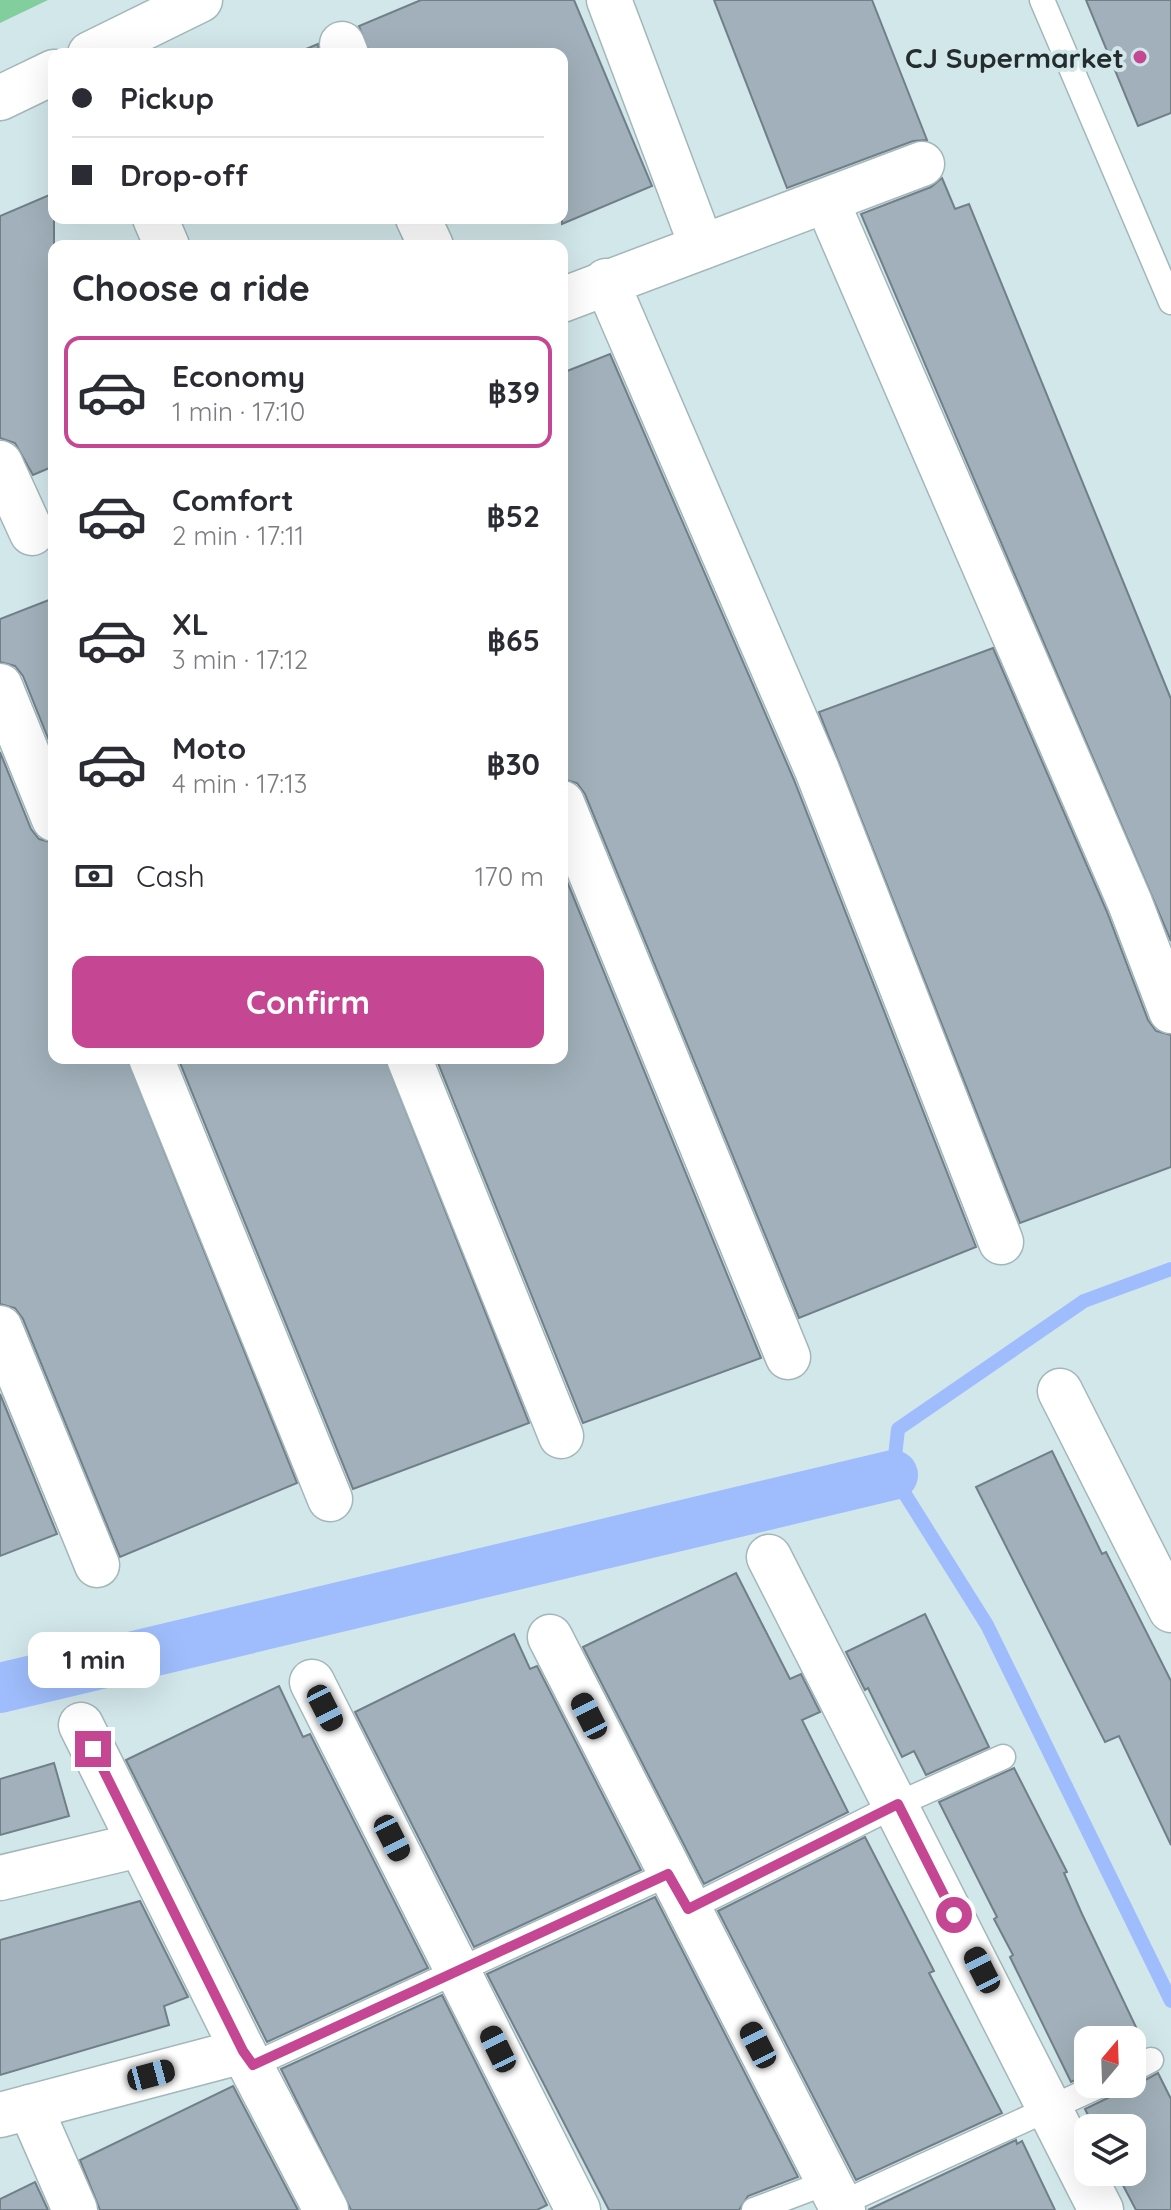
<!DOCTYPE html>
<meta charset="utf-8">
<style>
:root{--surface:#fff;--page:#f2f2f3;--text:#2b2b33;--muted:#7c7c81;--line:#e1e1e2;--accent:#c54692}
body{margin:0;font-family:Quicksand,sans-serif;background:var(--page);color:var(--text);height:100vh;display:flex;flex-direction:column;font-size:30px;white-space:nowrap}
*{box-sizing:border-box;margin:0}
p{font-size:26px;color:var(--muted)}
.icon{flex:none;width:44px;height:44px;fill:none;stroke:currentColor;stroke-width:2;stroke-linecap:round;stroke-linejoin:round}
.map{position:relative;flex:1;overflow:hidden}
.side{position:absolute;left:48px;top:240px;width:520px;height:824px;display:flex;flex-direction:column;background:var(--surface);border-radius:16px;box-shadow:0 8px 32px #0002}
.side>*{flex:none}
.top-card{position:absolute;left:48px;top:48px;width:520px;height:176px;border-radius:16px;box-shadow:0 8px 32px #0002;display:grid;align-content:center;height:176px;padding:0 24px;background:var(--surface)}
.needle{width:52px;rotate:19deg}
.tools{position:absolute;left:1074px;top:2026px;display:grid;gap:16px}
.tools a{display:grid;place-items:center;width:72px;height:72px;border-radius:16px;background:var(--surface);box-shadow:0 8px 32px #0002;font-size:40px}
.end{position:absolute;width:36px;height:36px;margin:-18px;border:10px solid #c54692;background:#fff;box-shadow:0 0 0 4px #fff}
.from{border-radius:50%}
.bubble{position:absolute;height:56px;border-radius:16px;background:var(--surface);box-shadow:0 8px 32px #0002;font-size:26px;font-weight:700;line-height:56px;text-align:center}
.car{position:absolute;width:24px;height:48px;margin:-24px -12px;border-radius:10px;box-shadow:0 0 6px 2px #0007;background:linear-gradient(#222 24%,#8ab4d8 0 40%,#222 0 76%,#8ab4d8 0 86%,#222 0)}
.top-card b{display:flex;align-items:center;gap:28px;height:76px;font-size:30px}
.top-card b+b{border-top:2px solid var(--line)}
.top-card i{width:20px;height:20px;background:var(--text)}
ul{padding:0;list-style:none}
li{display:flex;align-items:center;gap:24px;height:112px;margin:0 16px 12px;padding:0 8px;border:4px solid transparent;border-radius:16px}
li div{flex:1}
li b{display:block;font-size:30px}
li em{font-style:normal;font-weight:700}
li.current{border-color:var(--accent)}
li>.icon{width:72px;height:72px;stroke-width:1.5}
h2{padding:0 24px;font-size:36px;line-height:96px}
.pay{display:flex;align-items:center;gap:20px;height:88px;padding:0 24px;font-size:30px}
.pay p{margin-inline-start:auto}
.action{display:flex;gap:16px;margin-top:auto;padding:16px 24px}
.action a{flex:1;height:92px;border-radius:16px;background:var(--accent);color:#fff;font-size:32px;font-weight:700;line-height:92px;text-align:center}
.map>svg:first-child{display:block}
.green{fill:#82ce9c}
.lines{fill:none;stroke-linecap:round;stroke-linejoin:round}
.stream{stroke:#9fbdfc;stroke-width:14}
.canal{stroke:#9fbdfc;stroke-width:50}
.building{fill:#a1b0ba;stroke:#717f89;stroke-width:2}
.service-casing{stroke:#a3b7ba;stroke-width:27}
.minor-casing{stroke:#a3b7ba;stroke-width:47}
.service{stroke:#fff;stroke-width:24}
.minor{stroke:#fff;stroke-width:44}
.route{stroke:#c54692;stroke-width:10}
.poi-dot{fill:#c54692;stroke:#d2e7ea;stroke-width:3}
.labels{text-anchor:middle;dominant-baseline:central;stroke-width:8;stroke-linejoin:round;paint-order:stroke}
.poi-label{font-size:28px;font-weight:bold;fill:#242c2e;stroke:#d2e7ea;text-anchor:end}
</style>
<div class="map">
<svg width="1171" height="2210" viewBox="0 0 1171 2210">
<rect width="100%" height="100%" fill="#d2e7ea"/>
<path class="green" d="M0,0H48L0,23Z"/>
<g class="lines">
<path class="stream" d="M1171,1269L1084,1301L898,1429L893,1475L987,1625L1171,2001"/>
<path class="canal" d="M0,1688L893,1475"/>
</g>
<g class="building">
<path d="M421,0H574L652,186L562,224V54H370L359,26Z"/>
<path d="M714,0H872L927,140L913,141L787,188Z"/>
<path d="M1086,0H1171V113L1138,126Z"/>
<path d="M318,44L319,54H294Z"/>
<path d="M942,178L955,209L969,204L1171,699V941L861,214L931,187Z"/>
<path d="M54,193V466L33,475L15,443L0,438V216Z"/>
<path d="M610,354L794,780L976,1247L799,1318L585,794L577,783L562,779V373Z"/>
<path d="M54,598V753L23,676L15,666L0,662V619Z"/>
<path d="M993,648L1107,912L1148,1020L1156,1031L1171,1035V1167L1020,1223L819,712Z"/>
<path d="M0,752L31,829L39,839L54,843V1058H127L297,1483L120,1557L23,1319L15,1308L0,1304Z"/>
<path d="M562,869L761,1358L583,1423L436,1058H562Z"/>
<path d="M178,1058H385L529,1423L353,1489Z"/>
<path d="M0,1394L57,1534L0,1556Z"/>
<path d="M1052,1451L1102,1554L1106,1552L1171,1681V1845L1119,1736L1105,1742L976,1487Z"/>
<path d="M736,1573L790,1679L801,1674L820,1712L802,1720L848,1812L704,1884L583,1647Z"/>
<path d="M925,1614L989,1747L926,1775L914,1751L902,1757L868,1688L865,1690L846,1652Z"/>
<path d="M514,1634L530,1669L537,1666L641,1870L474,1947L355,1712Z"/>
<path d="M279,1686L303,1737L310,1734L428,1968L267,2042L126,1760Z"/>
<path d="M54,1763L69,1816L0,1835V1779Z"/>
<path d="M1014,1768L1067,1872L1064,1873L1082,1914L1145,2046L1132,2053V2040H1088V2074L1071,2082L1010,1957L1013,1955L994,1919L997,1917L939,1802Z"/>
<path d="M865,1837L934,1971L929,1973L1002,2113L856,2180L718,1911Z"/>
<path d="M655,1897L798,2177L748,2196L739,2210H609L487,1974Z"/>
<path d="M140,1901L188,1997L164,2006L169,2025L0,2075V1940Z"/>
<path d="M442,1995L547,2205L537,2210H351L281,2069Z"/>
<path d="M1158,2073L1171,2099V2210H1136L1116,2172H1132V2128H1094L1085,2109L1110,2097L1118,2084H1138Z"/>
<path d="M233,2086L298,2210H100L80,2160Z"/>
<path d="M1016,2140L1017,2144L1022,2141L1055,2210H868Z"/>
<path d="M35,2182L48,2210H0V2199Z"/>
</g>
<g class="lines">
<g class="service-casing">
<g id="service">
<path d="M1042,0L1171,302"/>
<path d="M688,1909L898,1804L1003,1757"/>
<path d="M253,2065L668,1874"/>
<path d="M1132,2070L1151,2060"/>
<path d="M840,2204L1103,2084"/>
<path d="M754,2210L828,2182"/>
</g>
</g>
<g class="minor-casing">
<g id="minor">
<path d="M609,0L702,247"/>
<path d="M342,44L346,54"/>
<path d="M90,54L200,0"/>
<path d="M0,98L54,72"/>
<path d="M827,202L1130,903L1171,1011"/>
<path d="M155,218L167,246"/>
<path d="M418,218L431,246"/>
<path d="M606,281L817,770L1001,1242"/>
<path d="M562,300L922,164"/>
<path d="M0,463L32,533"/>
<path d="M0,686L54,819"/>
<path d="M562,803L788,1357"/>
<path d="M151,1058L330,1499"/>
<path d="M409,1058L561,1436"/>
<path d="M0,1328L97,1565"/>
<path d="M1060,1391L1171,1610"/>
<path d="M769,1557L1101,2210"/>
<path d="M550,1637L843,2210"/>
<path d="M312,1682L578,2210"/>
<path d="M81,1725L243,2051L326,2210"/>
<path d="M0,1878L139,1845"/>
<path d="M30,2107L75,2210"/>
<path d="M0,2115L243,2051"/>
</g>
</g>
<use href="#service" class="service"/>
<use href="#minor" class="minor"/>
</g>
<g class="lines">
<path class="route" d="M93,1749L243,2051L253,2065L668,1874L688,1909L898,1804L954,1915"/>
</g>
<circle class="poi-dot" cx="1140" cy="57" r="8"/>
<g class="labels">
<g class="poi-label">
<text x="1124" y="57">CJ Supermarket</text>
</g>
</g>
</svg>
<div class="tools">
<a><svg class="needle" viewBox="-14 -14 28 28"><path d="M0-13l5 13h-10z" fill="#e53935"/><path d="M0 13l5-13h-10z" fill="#7c7c81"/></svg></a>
<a><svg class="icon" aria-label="layers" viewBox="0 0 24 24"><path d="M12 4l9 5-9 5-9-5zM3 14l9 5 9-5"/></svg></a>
</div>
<i class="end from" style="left:954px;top:1915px"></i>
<i class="end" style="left:93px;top:1749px"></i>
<div class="bubble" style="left:28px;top:1632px;width:132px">1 min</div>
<i class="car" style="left:325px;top:1708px;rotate:153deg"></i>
<i class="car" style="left:589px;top:1716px;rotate:333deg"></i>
<i class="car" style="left:392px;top:1838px;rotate:153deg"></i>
<i class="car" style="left:982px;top:1970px;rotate:333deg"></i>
<i class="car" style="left:758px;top:2045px;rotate:333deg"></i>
<i class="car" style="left:498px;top:2049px;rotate:334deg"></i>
<i class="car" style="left:151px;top:2075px;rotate:75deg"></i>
<div class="top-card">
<b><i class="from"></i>Pickup</b>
<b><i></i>Drop-off</b>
</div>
<section class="side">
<h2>Choose a ride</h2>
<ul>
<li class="current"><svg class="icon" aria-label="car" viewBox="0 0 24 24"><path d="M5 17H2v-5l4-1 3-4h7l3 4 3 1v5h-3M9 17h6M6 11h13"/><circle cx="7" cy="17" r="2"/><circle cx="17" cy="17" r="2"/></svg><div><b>Economy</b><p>1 min · 17:10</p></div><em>฿39</em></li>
<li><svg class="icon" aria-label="car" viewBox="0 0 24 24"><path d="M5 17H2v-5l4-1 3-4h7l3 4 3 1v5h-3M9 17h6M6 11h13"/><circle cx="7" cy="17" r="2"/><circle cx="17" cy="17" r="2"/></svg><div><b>Comfort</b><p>2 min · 17:11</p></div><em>฿52</em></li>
<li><svg class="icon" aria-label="car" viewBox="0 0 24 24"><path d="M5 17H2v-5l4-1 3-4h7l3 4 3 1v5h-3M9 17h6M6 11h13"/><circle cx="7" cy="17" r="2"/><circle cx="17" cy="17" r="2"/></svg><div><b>XL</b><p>3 min · 17:12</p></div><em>฿65</em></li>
<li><svg class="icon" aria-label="car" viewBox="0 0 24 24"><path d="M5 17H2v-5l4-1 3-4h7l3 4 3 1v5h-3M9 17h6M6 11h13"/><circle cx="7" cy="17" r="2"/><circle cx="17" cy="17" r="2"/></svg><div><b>Moto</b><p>4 min · 17:13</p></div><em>฿30</em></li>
</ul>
<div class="pay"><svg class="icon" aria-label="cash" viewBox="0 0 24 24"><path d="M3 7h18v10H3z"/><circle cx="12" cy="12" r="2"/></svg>Cash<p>170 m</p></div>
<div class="action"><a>Confirm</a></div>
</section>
</div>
